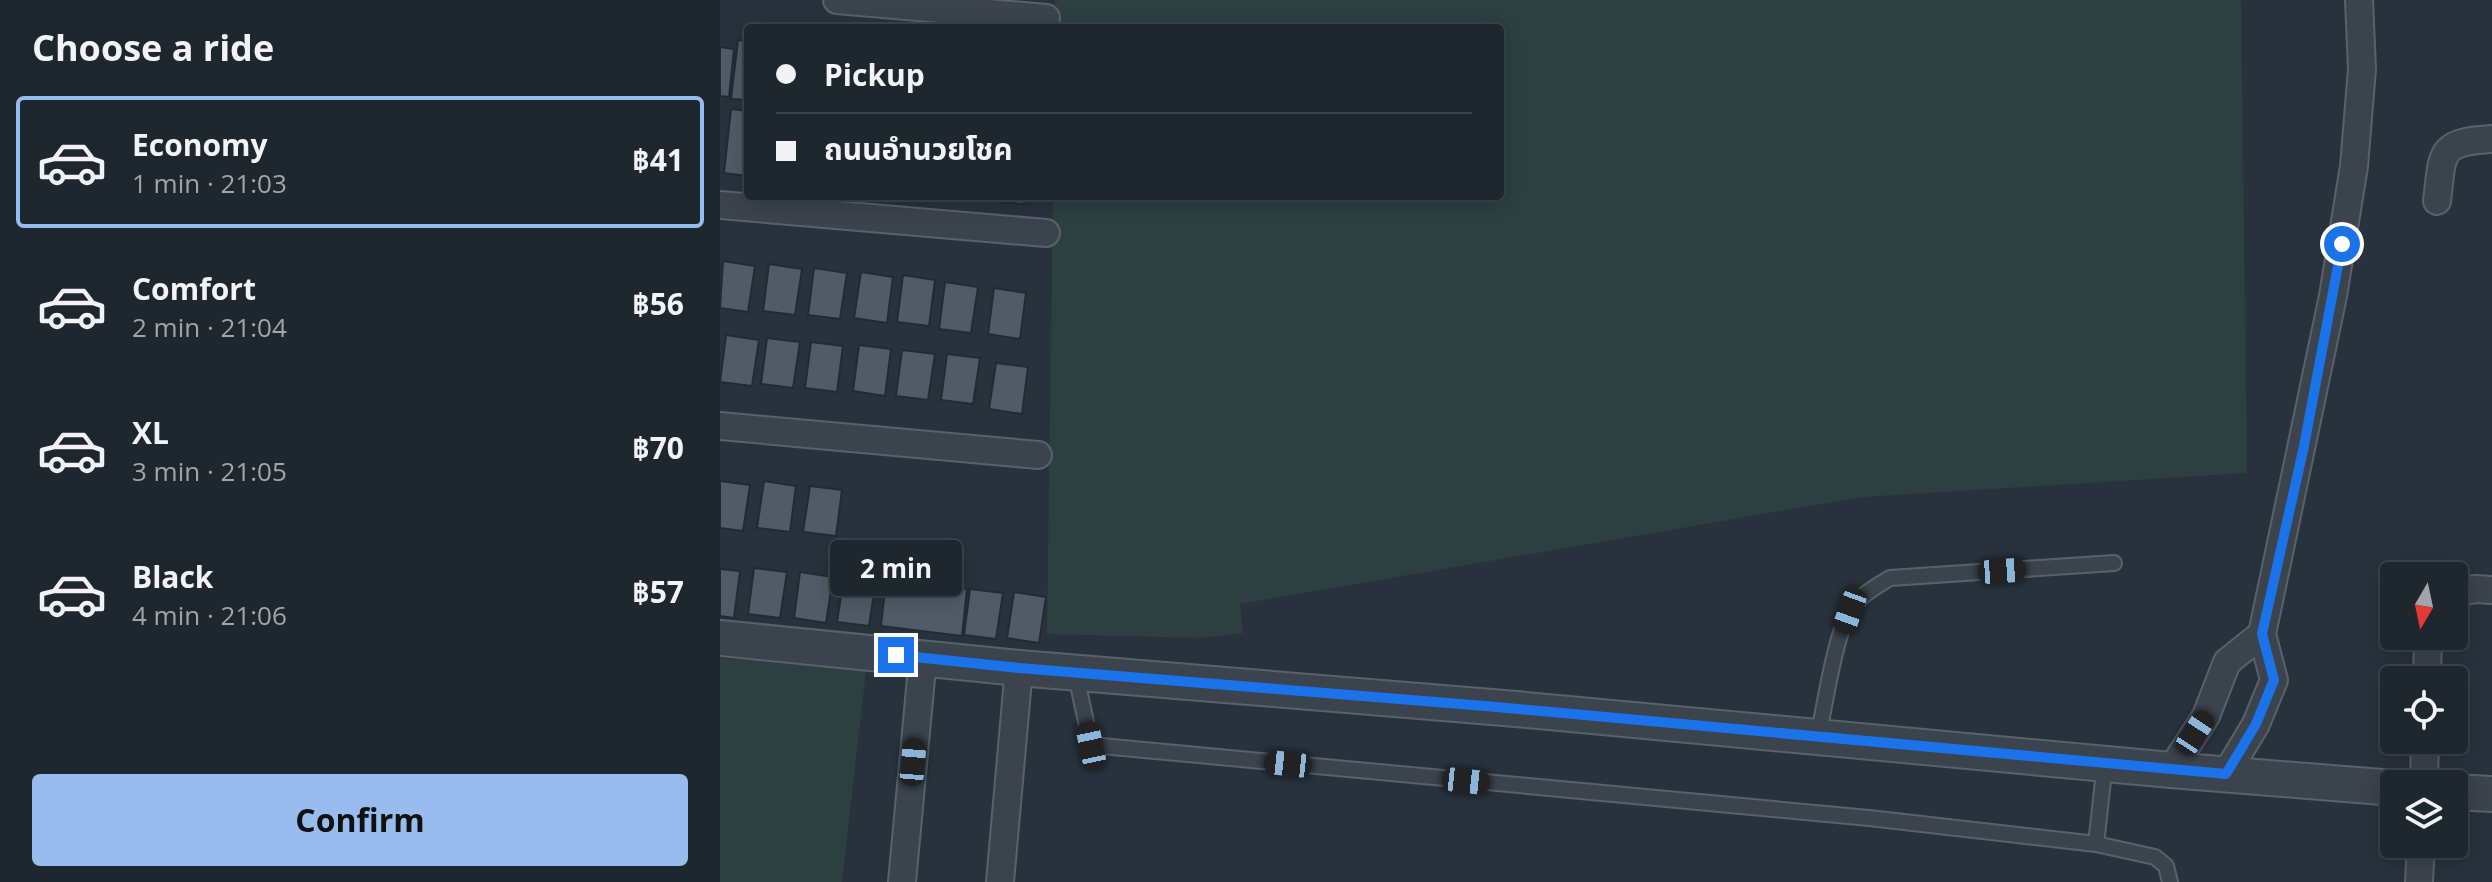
<!DOCTYPE html>
<meta charset="utf-8">
<style>
:root{--surface:#1e262e;--page:#2b323a;--text:#f1f3f6;--muted:#a1a5aa;--line:#3c434a;--accent:#97bced}
body{margin:0;font-family:"Open Sans","Noto Sans Thai",sans-serif;background:var(--page);color:var(--text);height:100vh;display:flex;flex-direction:column;font-size:30px;white-space:nowrap}
*{box-sizing:border-box;margin:0}
p{font-size:26px;color:var(--muted)}
.icon{flex:none;width:44px;height:44px;fill:none;stroke:currentColor;stroke-width:2;stroke-linecap:round;stroke-linejoin:round}
.map{position:relative;flex:1;overflow:hidden}
.panel{display:flex;flex-direction:column;background:var(--surface);width:720px}
.panel>*{flex:none}
.guide{position:absolute;left:24px;top:24px;width:760px;height:176px;border-radius:8px;box-shadow:0 4px 20px #0003,0 0 0 2px var(--line);display:grid;align-content:center;height:176px;padding:0 32px;background:var(--surface)}
.needle{width:52px;rotate:189deg}
.buttons{position:absolute;left:1660px;top:562px;display:grid;gap:16px}
.buttons a{display:grid;place-items:center;width:88px;height:88px;border-radius:8px;background:var(--surface);box-shadow:0 4px 20px #0003,0 0 0 2px var(--line);font-size:40px}
.end{position:absolute;width:36px;height:36px;margin:-18px;border:10px solid #1a73e8;background:#fff;box-shadow:0 0 0 4px #fff}
.from{border-radius:50%}
.bubble{position:absolute;height:56px;border-radius:8px;background:var(--surface);box-shadow:0 4px 20px #0003,0 0 0 2px var(--line);font-size:26px;font-weight:700;line-height:56px;text-align:center}
.car{position:absolute;width:24px;height:48px;margin:-24px -12px;border-radius:10px;box-shadow:0 0 6px 2px #0007;background:linear-gradient(#222 24%,#8ab4d8 0 40%,#222 0 76%,#8ab4d8 0 86%,#222 0)}
.guide b{display:flex;align-items:center;gap:28px;height:76px;font-size:30px}
.guide b+b{border-top:2px solid var(--line)}
.guide i{width:20px;height:20px;background:var(--text)}
ul{padding:0;list-style:none}
li{display:flex;align-items:center;gap:24px;height:132px;margin:0 16px 12px;padding:0 16px;border:4px solid transparent;border-radius:8px}
li div{flex:1}
li b{display:block;font-size:30px}
li em{font-style:normal;font-weight:700}
li.on{border-color:var(--accent)}
li>.icon{width:72px;height:72px;stroke-width:1.5}
h2{padding:0 32px;font-size:36px;line-height:96px}
.primary-button{display:flex;gap:16px;margin-top:auto;padding:16px 32px}
.primary-button a{flex:1;height:92px;border-radius:8px;background:var(--accent);color:#111;font-size:32px;font-weight:700;line-height:92px;text-align:center}
main{display:flex;flex:1;min-height:0}
.map>svg:first-child{display:block}
.green{fill:#2c4040}
.building{fill:#515b67;stroke:#222a34;stroke-width:2}
.lines{fill:none;stroke-linecap:round;stroke-linejoin:round}
.service-casing{stroke:#59616b;stroke-width:18}
.minor-casing{stroke:#59616b;stroke-width:30}
.tertiary-casing{stroke:#59616b;stroke-width:38}
.service{stroke:#3b434d;stroke-width:14}
.minor{stroke:#3b434d;stroke-width:26}
.tertiary{stroke:#3b434d;stroke-width:34}
.route{stroke:#1a73e8;stroke-width:10}
</style>
<main>
<section class="panel">
<h2>Choose a ride</h2>
<ul>
<li class="on"><svg class="icon" aria-label="car" viewBox="0 0 24 24"><path d="M5 17H2v-5l4-1 3-4h7l3 4 3 1v5h-3M9 17h6M6 11h13"/><circle cx="7" cy="17" r="2"/><circle cx="17" cy="17" r="2"/></svg><div><b>Economy</b><p>1 min · 21:03</p></div><em>฿41</em></li>
<li><svg class="icon" aria-label="car" viewBox="0 0 24 24"><path d="M5 17H2v-5l4-1 3-4h7l3 4 3 1v5h-3M9 17h6M6 11h13"/><circle cx="7" cy="17" r="2"/><circle cx="17" cy="17" r="2"/></svg><div><b>Comfort</b><p>2 min · 21:04</p></div><em>฿56</em></li>
<li><svg class="icon" aria-label="car" viewBox="0 0 24 24"><path d="M5 17H2v-5l4-1 3-4h7l3 4 3 1v5h-3M9 17h6M6 11h13"/><circle cx="7" cy="17" r="2"/><circle cx="17" cy="17" r="2"/></svg><div><b>XL</b><p>3 min · 21:05</p></div><em>฿70</em></li>
<li><svg class="icon" aria-label="car" viewBox="0 0 24 24"><path d="M5 17H2v-5l4-1 3-4h7l3 4 3 1v5h-3M9 17h6M6 11h13"/><circle cx="7" cy="17" r="2"/><circle cx="17" cy="17" r="2"/></svg><div><b>Black</b><p>4 min · 21:06</p></div><em>฿57</em></li>
</ul>
<div class="primary-button"><a>Confirm</a></div>
</section>
<div class="map">
<svg width="1772" height="882" viewBox="0 0 1772 882">
<rect width="100%" height="100%" fill="#28323d"/>
<g class="green">
<path d="M335,0H1521L1527,473L1142,497L520,604L523,633L481,638L327,634L333,196H780V28H335Z"/>
<path d="M0,658L146,670L122,882H0Z"/>
</g>
<g class="building">
<path d="M18,40L28,41V100L11,99Z"/>
<path d="M0,47L14,49L9,97L0,96Z"/>
<path d="M11,109L28,111V176L4,173Z"/>
<path d="M280,196H305L304,204L280,202Z"/>
<path d="M3,261L35,266L28,312L0,308Z"/>
<path d="M49,264L82,269L75,315L43,311Z"/>
<path d="M94,268L127,273L120,319L88,315Z"/>
<path d="M141,272L173,277L167,323L134,318Z"/>
<path d="M183,275L215,280L209,326L177,322Z"/>
<path d="M225,282L258,287L251,333L219,329Z"/>
<path d="M274,288L306,293L300,339L268,334Z"/>
<path d="M6,335L39,340L32,386L0,382Z"/>
<path d="M47,338L80,342L73,388L41,384Z"/>
<path d="M91,342L123,346L117,392L85,388Z"/>
<path d="M139,345L171,349L165,396L133,391Z"/>
<path d="M182,350L215,354L208,400L176,396Z"/>
<path d="M227,354L260,358L253,404L221,400Z"/>
<path d="M276,363L308,367L302,414L269,409Z"/>
<path d="M0,481L30,485L23,531L0,528Z"/>
<path d="M44,481L76,486L70,532L37,528Z"/>
<path d="M90,486L122,490L116,536L83,532Z"/>
<path d="M34,568L67,572L60,618L28,614Z"/>
<path d="M0,569L20,571L14,618L0,616Z"/>
<path d="M80,572L113,577L106,623L74,618Z"/>
<path d="M124,576L156,580L149,626L117,622Z"/>
<path d="M166,579L247,589L242,636L161,626Z"/>
<path d="M250,589L283,593L276,639L244,635Z"/>
<path d="M294,592L326,597L319,643L287,638Z"/>
</g>
<g class="lines">
<g class="service-casing">
<g id="service">
<path d="M355,671L371,745L1149,818L1376,844L1435,857L1446,866L1450,882"/>
<path d="M1098,737C1105,705 1115,634 1131,609C1141,595 1155,587 1170,578L1394,563"/>
<path d="M1376,844L1385,763"/>
</g>
</g>
<g class="minor-casing">
<g id="minor">
<path d="M117,0L326,18"/>
<path d="M1717,201C1723,152 1718,142 1772,139"/>
<path d="M0,205L326,233"/>
<path d="M0,426L318,455"/>
<path d="M1734,594L1755,589L1772,590"/>
<path d="M1542,634L1613,296L1634,166L1642,69L1639,0"/>
<path d="M1707,680L1708,636"/>
<path d="M1451,770L1486,716L1507,662L1542,634L1554,680L1536,724L1506,774"/>
<path d="M1704,784L1705,740"/>
<path d="M182,882L203,657"/>
<path d="M280,882L299,668"/>
<path d="M1699,882L1701,844"/>
</g>
</g>
<g class="tertiary-casing">
<g id="tertiary">
<path d="M0,638L299,668L796,709L1451,770L1674,788"/>
<path d="M1734,792L1772,794"/>
</g>
</g>
<use href="#service" class="service"/>
<use href="#minor" class="minor"/>
<use href="#tertiary" class="tertiary"/>
</g>
<g class="lines">
<path class="route" d="M176,655L299,668L765,706L1506,774L1536,724L1554,680L1542,634L1584,446L1622,244"/>
</g>
</svg>
<div class="buttons">
<a><svg class="needle" viewBox="-14 -14 28 28"><path d="M0-13l5 13h-10z" fill="#e53935"/><path d="M0 13l5-13h-10z" fill="#a1a5aa"/></svg></a>
<a><svg class="icon" aria-label="locate" viewBox="0 0 24 24"><circle cx="12" cy="12" r="6"/><path d="M12 2v4M12 18v4M2 12h4M18 12h4"/></svg></a>
<a><svg class="icon" aria-label="layers" viewBox="0 0 24 24"><path d="M12 4l9 5-9 5-9-5zM3 14l9 5 9-5"/></svg></a>
</div>
<i class="end from" style="left:1622px;top:244px"></i>
<i class="end" style="left:176px;top:655px"></i>
<div class="bubble" style="left:110px;top:540px;width:132px">2 min</div>
<i class="car" style="left:1282px;top:571px;rotate:86deg"></i>
<i class="car" style="left:1130px;top:611px;rotate:200deg"></i>
<i class="car" style="left:1475px;top:733px;rotate:33deg"></i>
<i class="car" style="left:371px;top:745px;rotate:348deg"></i>
<i class="car" style="left:193px;top:762px;rotate:5deg"></i>
<i class="car" style="left:568px;top:764px;rotate:276deg"></i>
<i class="car" style="left:746px;top:781px;rotate:96deg"></i>
<div class="guide">
<b><i class="from"></i>Pickup</b>
<b><i></i>ถนนอำนวยโชค</b>
</div>
</div>
</main>
